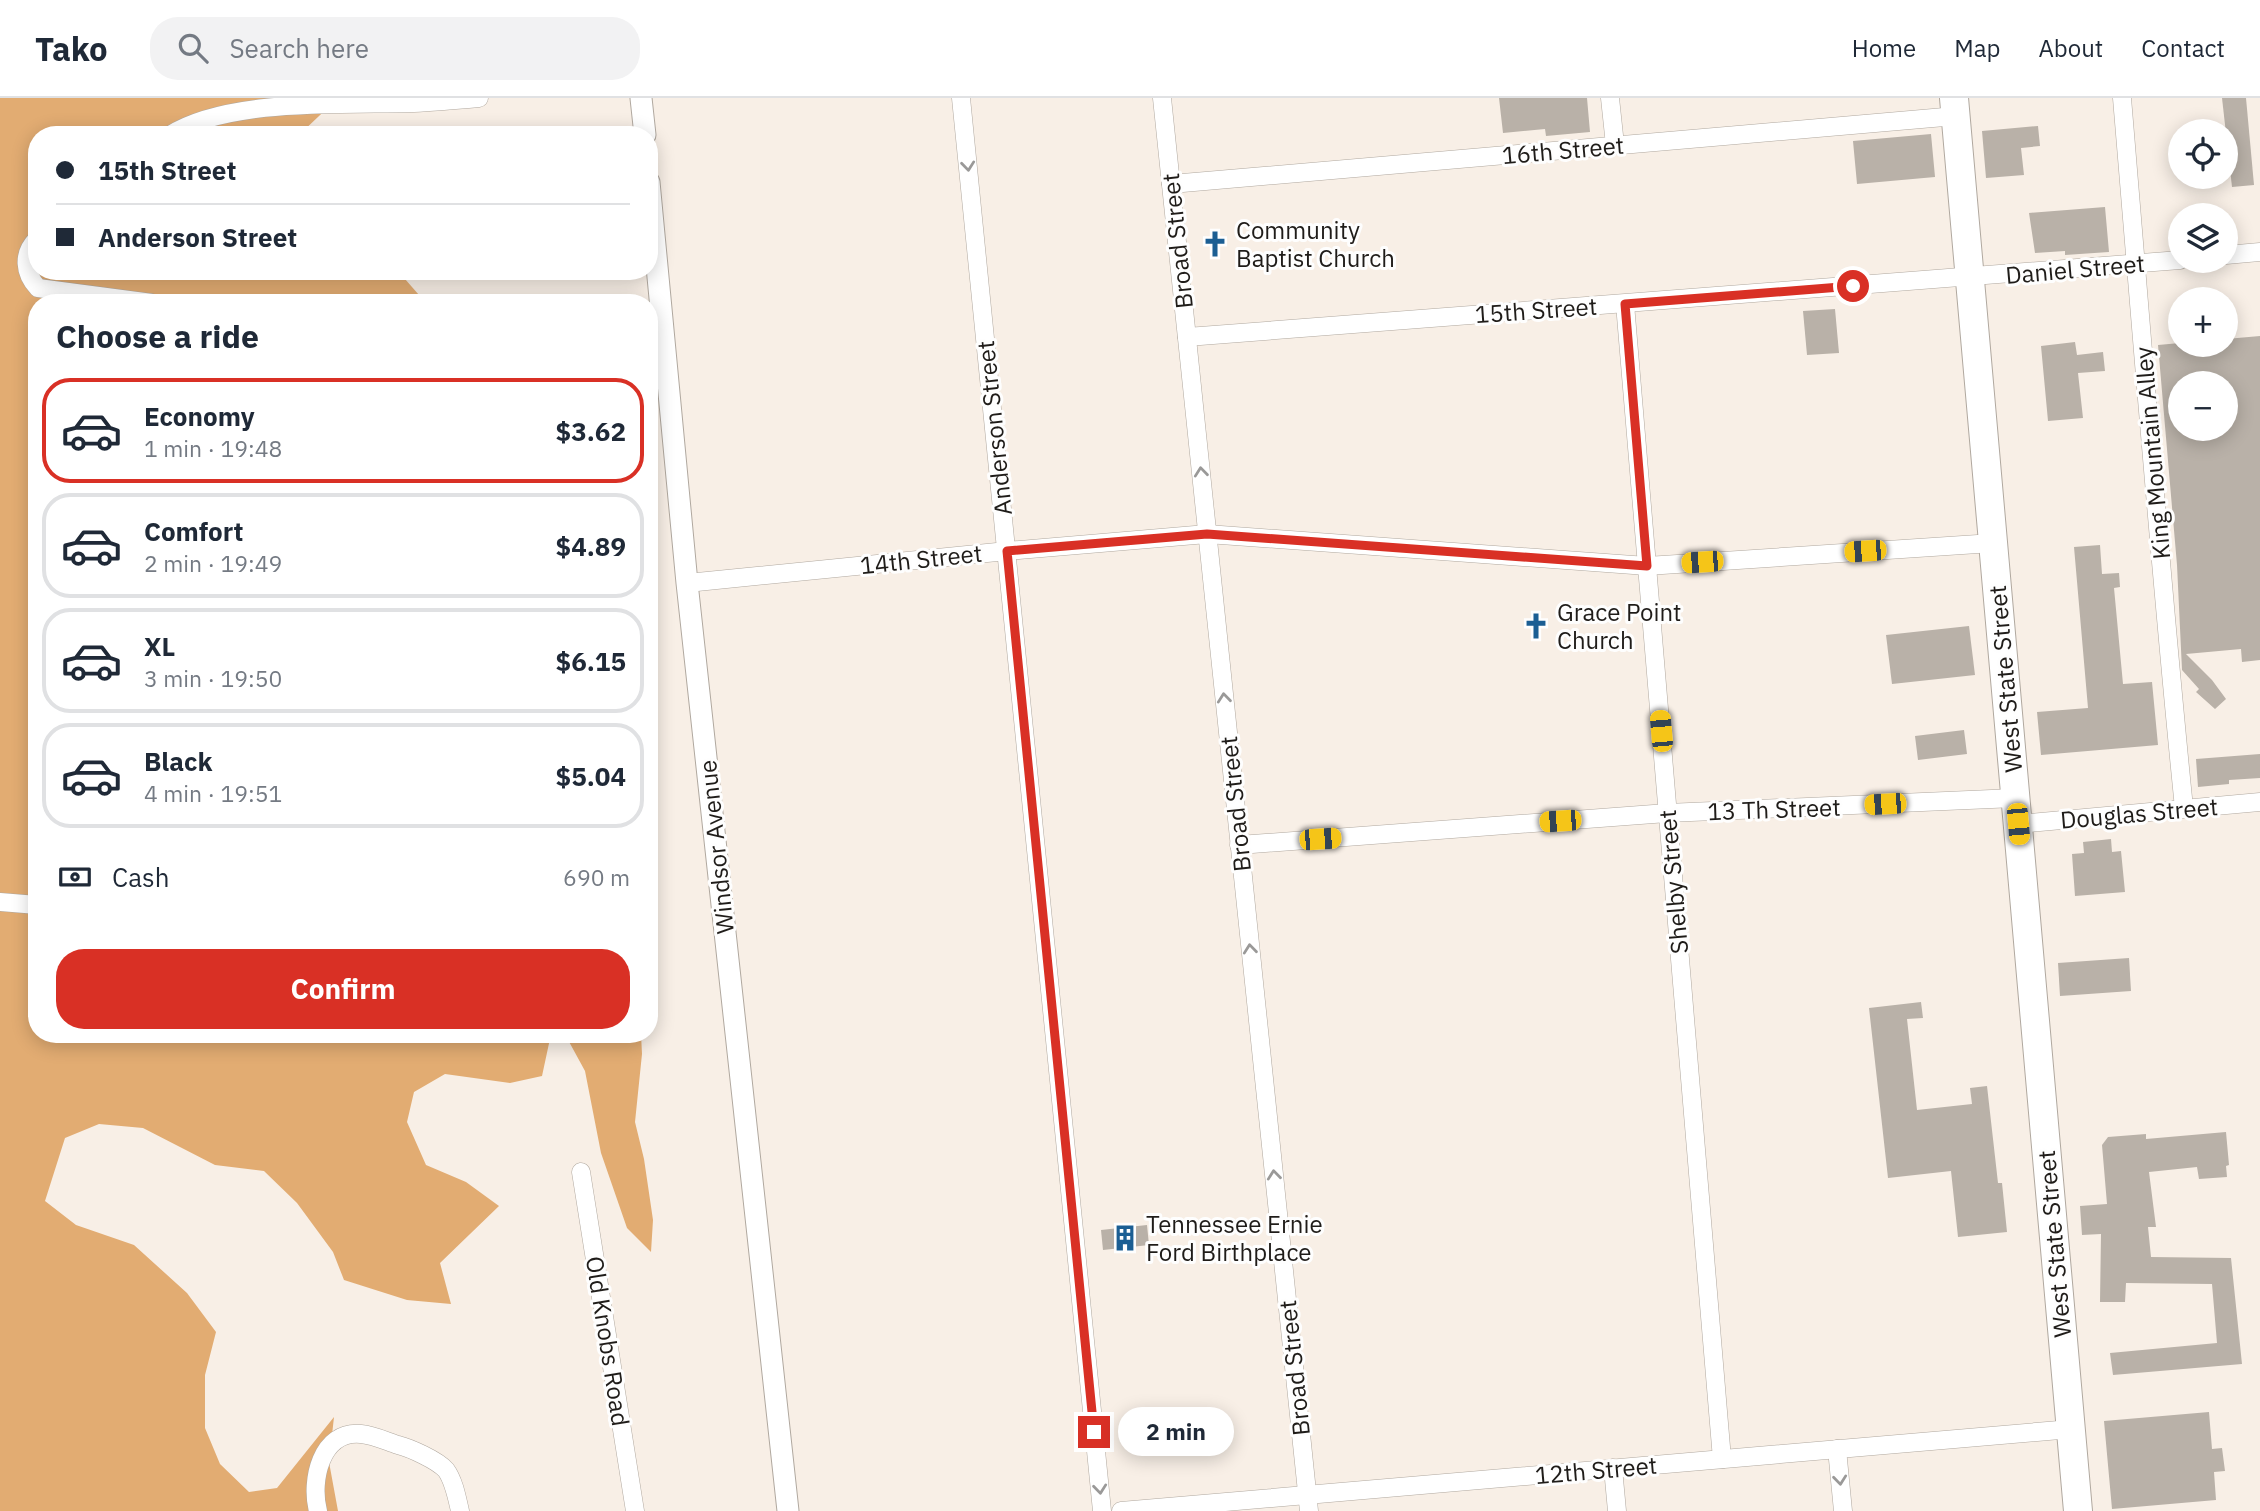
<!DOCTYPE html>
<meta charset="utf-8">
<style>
:root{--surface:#fff;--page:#f2f2f3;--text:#1f2937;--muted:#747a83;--line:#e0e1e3;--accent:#d93025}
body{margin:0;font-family:"IBM Plex Sans",sans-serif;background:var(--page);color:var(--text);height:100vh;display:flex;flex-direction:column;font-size:26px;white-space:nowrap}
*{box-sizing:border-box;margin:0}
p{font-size:23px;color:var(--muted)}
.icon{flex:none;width:38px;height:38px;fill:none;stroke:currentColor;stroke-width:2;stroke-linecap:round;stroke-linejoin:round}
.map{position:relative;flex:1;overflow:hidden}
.panel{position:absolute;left:28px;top:196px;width:630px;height:749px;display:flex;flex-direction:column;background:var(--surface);border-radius:28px;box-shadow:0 4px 18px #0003}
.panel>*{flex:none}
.top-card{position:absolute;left:28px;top:28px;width:630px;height:154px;border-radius:28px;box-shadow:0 4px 18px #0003;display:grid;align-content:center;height:154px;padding:0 28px;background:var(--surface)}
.buttons{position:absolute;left:2168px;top:21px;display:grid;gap:14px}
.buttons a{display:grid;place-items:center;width:70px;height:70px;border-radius:50%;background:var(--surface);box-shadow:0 4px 18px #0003;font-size:35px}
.end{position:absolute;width:32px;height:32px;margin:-16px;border:9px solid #d93025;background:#fff;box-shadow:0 0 0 4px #fff}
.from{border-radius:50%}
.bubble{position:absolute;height:49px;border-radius:24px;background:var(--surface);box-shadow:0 4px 18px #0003;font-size:23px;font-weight:700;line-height:49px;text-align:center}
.car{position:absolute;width:21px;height:42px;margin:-21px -10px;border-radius:9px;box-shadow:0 0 5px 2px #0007;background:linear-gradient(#f5c518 24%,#345 0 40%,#f5c518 0 76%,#345 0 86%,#f5c518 0)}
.top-card b{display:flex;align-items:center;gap:24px;height:66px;font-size:26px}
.top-card b+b{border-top:2px solid var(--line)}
.top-card i{width:18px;height:18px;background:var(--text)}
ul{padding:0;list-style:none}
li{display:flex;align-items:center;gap:21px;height:105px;margin:0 14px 10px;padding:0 14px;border:4px solid var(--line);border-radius:28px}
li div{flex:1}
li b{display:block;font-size:26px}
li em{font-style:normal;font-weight:700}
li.active{border-color:var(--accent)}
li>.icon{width:63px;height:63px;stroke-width:1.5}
h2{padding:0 28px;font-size:32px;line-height:84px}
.pay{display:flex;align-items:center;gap:18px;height:77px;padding:0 28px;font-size:26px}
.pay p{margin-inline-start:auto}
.action{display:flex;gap:14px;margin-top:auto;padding:14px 28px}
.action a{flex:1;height:80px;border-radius:28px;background:var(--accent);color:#fff;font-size:28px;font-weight:700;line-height:80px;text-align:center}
header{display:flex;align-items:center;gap:42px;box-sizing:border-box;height:98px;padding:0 35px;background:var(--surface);border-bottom:2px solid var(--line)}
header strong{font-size:33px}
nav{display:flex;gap:38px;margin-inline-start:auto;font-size:24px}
.search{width:490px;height:63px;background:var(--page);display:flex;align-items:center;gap:18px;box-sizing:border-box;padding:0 24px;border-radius:28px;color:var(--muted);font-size:26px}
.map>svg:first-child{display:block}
.forest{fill:#e2ac72}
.building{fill:#b9b1a8;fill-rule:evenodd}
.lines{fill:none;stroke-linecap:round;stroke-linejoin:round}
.minor-casing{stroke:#b0a89f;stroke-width:19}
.tertiary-casing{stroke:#b0a89f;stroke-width:23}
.primary-casing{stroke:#b0a89f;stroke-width:30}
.minor{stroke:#fff;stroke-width:18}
.tertiary{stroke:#fff;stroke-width:21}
.primary{stroke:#fff;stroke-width:28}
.oneway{stroke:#9a9998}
.route{stroke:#d93025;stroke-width:9}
.labels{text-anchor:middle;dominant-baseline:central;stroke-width:6;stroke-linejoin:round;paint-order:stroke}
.street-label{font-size:24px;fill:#1f1c19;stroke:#fefefe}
.poi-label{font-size:24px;fill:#1f1c19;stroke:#fefefe;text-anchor:start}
</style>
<header>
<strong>Tako</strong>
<div class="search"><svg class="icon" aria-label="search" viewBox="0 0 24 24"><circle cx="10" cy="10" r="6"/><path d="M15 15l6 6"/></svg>Search here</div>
<nav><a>Home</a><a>Map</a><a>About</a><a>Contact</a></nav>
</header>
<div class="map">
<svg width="2260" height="1413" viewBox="0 0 2260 1413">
<rect width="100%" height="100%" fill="#f8efe6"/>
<g class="forest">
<path d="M0,0H338L299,37H37V173H398L426,205H37V936H551L542,978L510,985L445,976L414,994L407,1024L426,1067L466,1084L499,1108L440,1165L451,1206L407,1202L344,1182L333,1154L297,1105L264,1073L215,1067L143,1030L99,1026L65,1040L45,1103L76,1127L134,1147L187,1195L216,1234L205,1277V1330L220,1366L249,1394L277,1390L334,1319L329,1364L338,1413H0Z"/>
<path d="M559,936H641L642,956L635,1024L644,1061L653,1122L651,1154L627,1130L601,1055L585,973L567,940Z"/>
</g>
<g class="building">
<path d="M1499,0H1587L1590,34L1546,38L1545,31L1503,35Z"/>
<path d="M2222,0H2246L2254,87L2232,89Z"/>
<path d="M2038,28L2040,48L2021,50L2024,77L1986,80L1982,33Z"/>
<path d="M1931,36L1935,79L1857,86L1853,43Z"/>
<path d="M2105,109L2109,154L2065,157V153L2035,155L2029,115Z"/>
<path d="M1835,211L1839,255L1807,257L1803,213Z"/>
<path d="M2260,238V562L2242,564L2241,551L2186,556L2212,582L2226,601L2215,611L2196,594L2199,591L2182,572L2177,467L2158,247L2180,245L2226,247V241ZM2180,285H2226V331H2180Z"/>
<path d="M2075,244L2077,257L2103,254L2105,273L2078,275L2083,320L2048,323L2041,248Z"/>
<path d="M2100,447L2102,476L2119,475L2120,489L2114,490L2123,586L2152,584L2158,647L2041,657L2037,614L2088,610L2074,449Z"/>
<path d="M1969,528L1975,577L1892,586L1886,537Z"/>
<path d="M1964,632L1967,656L1918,662L1915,638Z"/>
<path d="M2260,656V680L2229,682V686L2198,689L2196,661Z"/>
<path d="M2111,741L2112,754L2121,753L2125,794L2075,798L2072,756L2084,755L2083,744Z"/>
<path d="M2129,860L2131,893L2060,898L2058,865Z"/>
<path d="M1921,904L1923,920L1907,921L1917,1012L1972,1006L1970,990L1987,988L1998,1085H2002L2007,1134L1958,1139L1951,1073L1888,1080L1869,910Z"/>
<path d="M2226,1034L2229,1067L2226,1068L2227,1079L2199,1081L2197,1069L2149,1074L2156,1129H2148L2151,1159L2231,1160L2242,1266L2113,1277L2110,1255L2217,1245L2212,1186L2126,1185L2125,1204H2100L2101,1136L2082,1137L2080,1108L2107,1106L2102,1047L2108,1039L2146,1036V1041Z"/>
<path d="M1147,1127L1149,1147L1103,1152L1101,1132Z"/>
<path d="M2209,1314L2212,1351L2222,1350L2225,1373L2214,1374L2216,1402L2112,1411L2104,1323Z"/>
</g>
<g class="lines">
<g class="minor-casing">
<g id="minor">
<path d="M961,0L1102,1413"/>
<path d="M1162,0L1309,1413"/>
<path d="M1610,0L1615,47"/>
<path d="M2122,0C2142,237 2160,474 2184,710"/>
<path d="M170,37C228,0 346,7 414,5C435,4 457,2 479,0"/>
<path d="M1171,86L1956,18"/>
<path d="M37,141C22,156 24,175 38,190L152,205"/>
<path d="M2226,157L2260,154"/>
<path d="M1625,206L1722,1361"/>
<path d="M1187,239L2180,162"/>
<path d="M687,485L1007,453L1207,436L1647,468L1993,445"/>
<path d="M2018,726L2260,704"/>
<path d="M1239,747L1667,715L2015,700"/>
<path d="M0,804L37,807"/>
<path d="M581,1074L635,1413"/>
<path d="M1837,1351L1843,1413"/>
<path d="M1613,1370L1617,1413"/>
<path d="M318,1413C310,1383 321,1332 361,1336C373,1337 386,1343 398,1347C410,1350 437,1362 446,1372C454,1383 457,1400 460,1413"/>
<path d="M1121,1413L2071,1331"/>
</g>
</g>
<g class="tertiary-casing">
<g id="tertiary">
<path d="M641,0L645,37"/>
<path d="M649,84L687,485L788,1413"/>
</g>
</g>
<g class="primary-casing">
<path id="primary" d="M1954,0L2078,1413"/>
</g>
<use href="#minor" class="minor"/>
<use href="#tertiary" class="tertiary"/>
<use href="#primary" class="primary"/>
</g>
<defs><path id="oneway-chevron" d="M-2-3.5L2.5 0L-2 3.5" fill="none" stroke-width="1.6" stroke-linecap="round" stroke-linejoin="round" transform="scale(1.75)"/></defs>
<g class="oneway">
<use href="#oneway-chevron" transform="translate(968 68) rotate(84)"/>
<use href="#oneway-chevron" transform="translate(1201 374) rotate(-96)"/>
<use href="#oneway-chevron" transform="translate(1224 600) rotate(-96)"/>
<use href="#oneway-chevron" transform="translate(1250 851) rotate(-96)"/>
<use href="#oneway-chevron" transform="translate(1274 1077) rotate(-96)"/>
<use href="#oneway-chevron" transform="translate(1840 1382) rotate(84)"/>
<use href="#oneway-chevron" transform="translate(1100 1391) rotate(84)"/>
</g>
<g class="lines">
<path class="route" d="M1094,1334L1007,453L1207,436L1647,468L1625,206L1853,188"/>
</g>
<defs>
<g id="church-bare" transform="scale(2.1)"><path d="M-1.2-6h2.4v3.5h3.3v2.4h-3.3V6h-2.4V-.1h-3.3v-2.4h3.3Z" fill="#1b5e93" stroke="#fefefe" stroke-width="2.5" paint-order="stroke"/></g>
<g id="building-bare" transform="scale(2.1)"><path d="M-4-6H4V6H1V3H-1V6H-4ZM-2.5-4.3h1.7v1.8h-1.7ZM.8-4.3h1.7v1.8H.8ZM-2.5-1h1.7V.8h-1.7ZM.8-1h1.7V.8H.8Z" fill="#1b5e93" stroke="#fefefe" stroke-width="2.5" paint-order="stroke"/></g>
</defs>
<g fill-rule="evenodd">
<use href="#church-bare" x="1215" y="146"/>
<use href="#church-bare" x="1536" y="528"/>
<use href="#building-bare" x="1125" y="1140"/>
</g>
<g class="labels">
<g class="street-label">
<text transform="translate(1563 52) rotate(-5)">16th Street</text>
<text transform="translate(1177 143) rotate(-96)">Broad Street</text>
<text transform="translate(2075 171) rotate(-5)">Daniel Street</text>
<text transform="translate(1536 212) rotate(-4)">15th Street</text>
<text transform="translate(994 330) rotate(-96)">Anderson Street</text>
<text transform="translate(2152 355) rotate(-95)">King Mountain Alley</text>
<text transform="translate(921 461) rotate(-6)">14th Street</text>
<text transform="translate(2005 581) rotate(-95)">West State Street</text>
<text transform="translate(1235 706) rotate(-96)">Broad Street</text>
<text transform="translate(1774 711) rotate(-2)">13 Th Street</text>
<text transform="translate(2139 715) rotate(-5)">Douglas Street</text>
<text transform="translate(716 749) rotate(-96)">Windsor Avenue</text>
<text transform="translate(1673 784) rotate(-95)">Shelby Street</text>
<text transform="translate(2054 1146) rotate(-95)">West State Street</text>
<text transform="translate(608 1243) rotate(81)">Old Knobs Road</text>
<text transform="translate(1294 1270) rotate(-96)">Broad Street</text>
<text transform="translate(1596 1372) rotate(-5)">12th Street</text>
</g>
<g class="poi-label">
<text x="1236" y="132">Community<tspan x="1236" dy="28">Baptist Church</tspan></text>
<text x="1557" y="514">Grace Point<tspan x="1557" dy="28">Church</tspan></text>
<text x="1146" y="1126">Tennessee Ernie<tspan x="1146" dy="28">Ford Birthplace</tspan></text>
</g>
</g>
</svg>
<div class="buttons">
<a><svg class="icon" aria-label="locate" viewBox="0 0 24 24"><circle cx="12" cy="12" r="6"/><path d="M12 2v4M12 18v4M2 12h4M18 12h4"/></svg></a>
<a><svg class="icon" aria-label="layers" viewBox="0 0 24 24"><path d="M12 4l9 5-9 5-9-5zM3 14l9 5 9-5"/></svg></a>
<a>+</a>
<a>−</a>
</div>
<i class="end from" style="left:1853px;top:188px"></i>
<i class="end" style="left:1094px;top:1334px"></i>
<div class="bubble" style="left:1118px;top:1309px;width:116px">2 min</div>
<i class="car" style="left:1865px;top:453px;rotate:266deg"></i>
<i class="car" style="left:1702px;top:464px;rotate:266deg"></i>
<i class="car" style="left:1661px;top:633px;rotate:355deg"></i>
<i class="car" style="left:1885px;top:706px;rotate:267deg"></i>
<i class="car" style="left:1560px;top:723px;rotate:266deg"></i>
<i class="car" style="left:2018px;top:726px;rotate:175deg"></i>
<i class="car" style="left:1320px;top:741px;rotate:86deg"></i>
<div class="top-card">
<b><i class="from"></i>15th Street</b>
<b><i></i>Anderson Street</b>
</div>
<section class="panel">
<h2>Choose a ride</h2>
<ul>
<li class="active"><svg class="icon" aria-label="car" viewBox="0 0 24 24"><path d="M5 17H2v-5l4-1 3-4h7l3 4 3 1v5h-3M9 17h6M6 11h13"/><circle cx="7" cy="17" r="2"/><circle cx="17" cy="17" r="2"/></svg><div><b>Economy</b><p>1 min · 19:48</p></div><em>$3.62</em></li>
<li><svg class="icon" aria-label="car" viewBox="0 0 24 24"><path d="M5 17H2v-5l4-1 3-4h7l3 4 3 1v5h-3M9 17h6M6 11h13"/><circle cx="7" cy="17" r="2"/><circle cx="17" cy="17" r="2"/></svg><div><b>Comfort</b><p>2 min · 19:49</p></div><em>$4.89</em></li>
<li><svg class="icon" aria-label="car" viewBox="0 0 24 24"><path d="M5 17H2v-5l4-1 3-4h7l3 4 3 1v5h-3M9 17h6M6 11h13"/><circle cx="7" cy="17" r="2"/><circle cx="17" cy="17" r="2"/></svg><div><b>XL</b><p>3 min · 19:50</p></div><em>$6.15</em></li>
<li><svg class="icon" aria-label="car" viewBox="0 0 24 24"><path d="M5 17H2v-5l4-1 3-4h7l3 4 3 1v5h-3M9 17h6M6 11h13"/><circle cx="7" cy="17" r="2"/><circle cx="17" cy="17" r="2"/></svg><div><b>Black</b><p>4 min · 19:51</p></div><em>$5.04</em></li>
</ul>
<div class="pay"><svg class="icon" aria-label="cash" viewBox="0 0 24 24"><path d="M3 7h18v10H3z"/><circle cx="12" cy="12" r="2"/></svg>Cash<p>690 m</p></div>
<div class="action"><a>Confirm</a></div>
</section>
</div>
